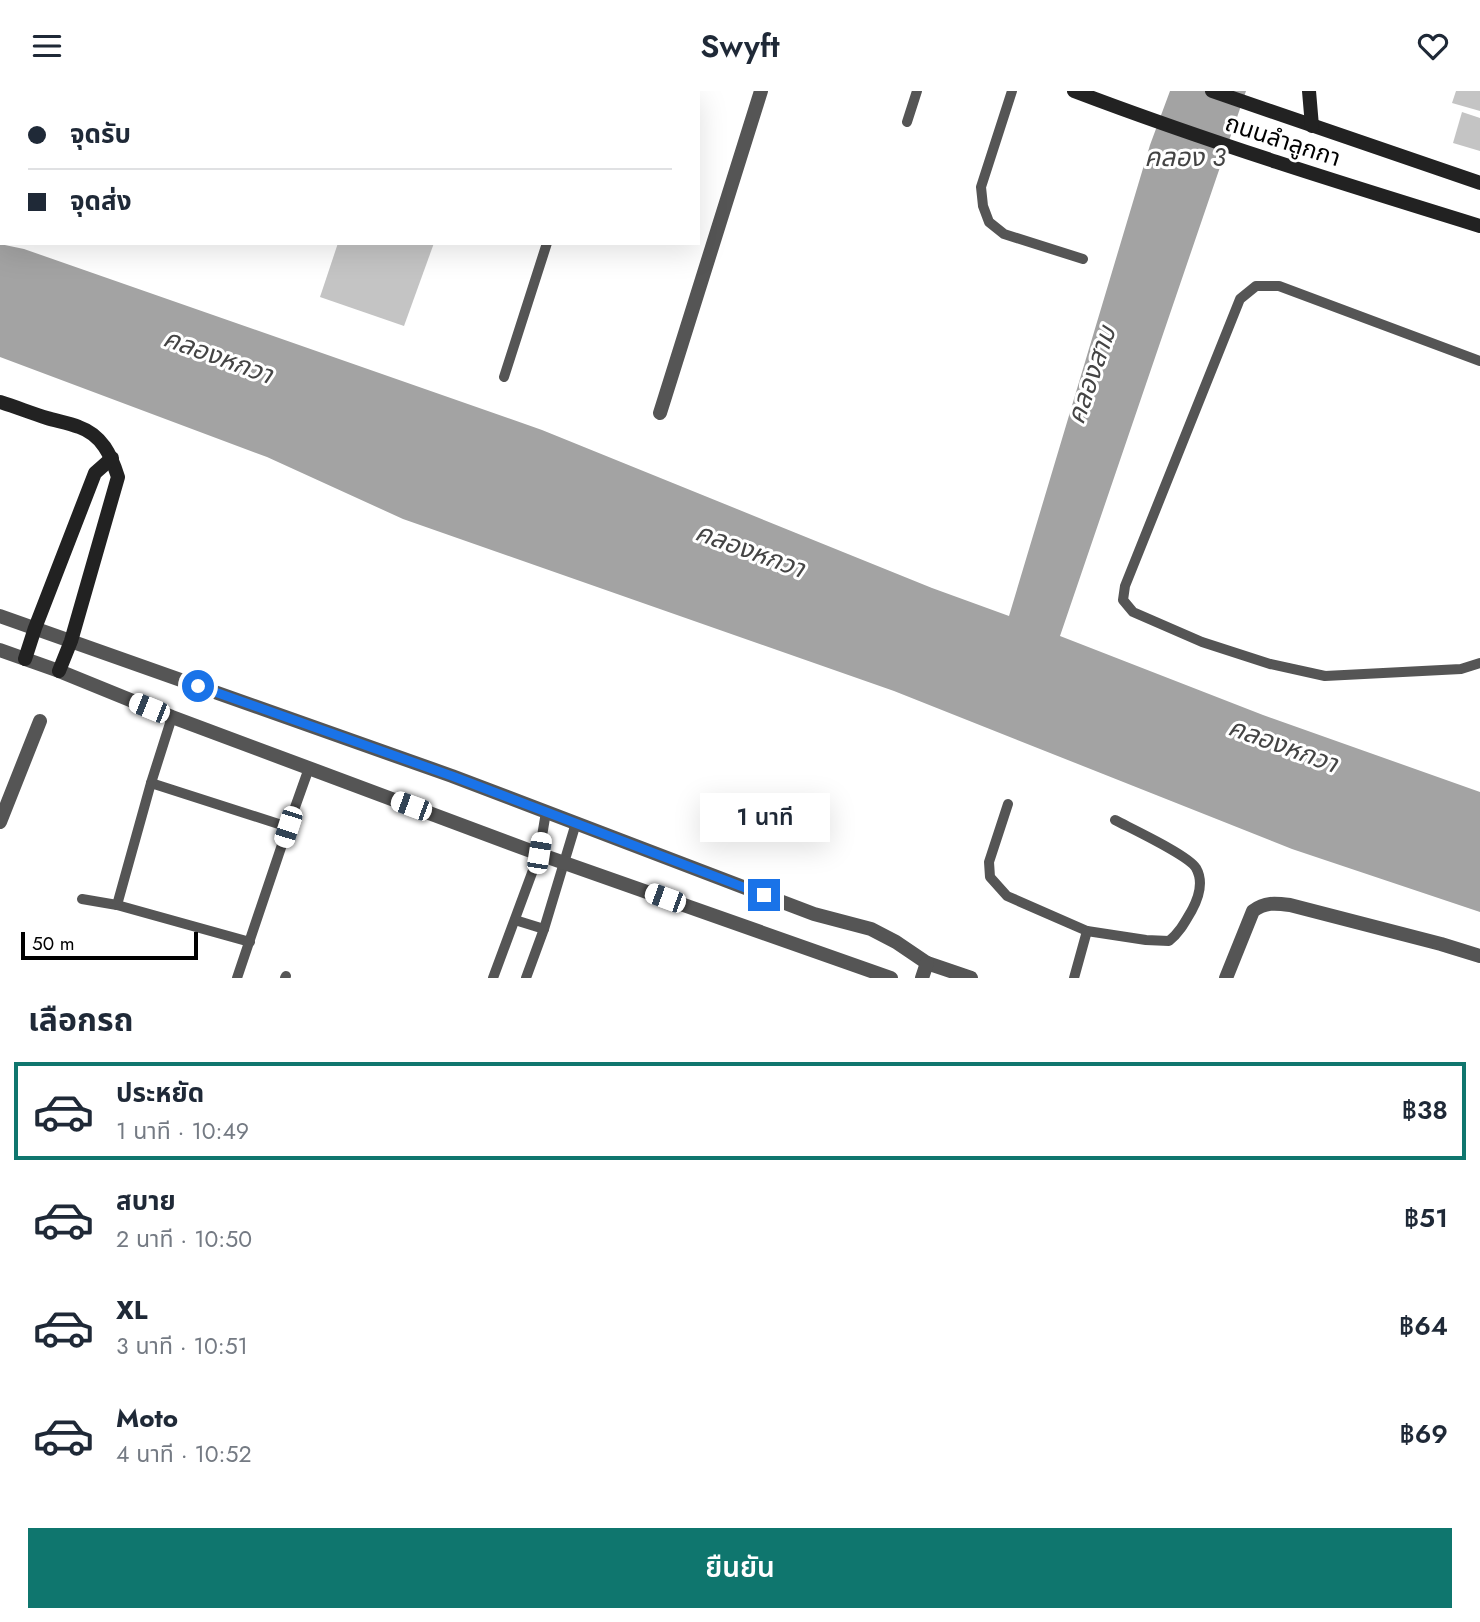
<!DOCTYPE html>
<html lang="th">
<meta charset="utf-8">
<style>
:root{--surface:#fff;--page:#f2f2f3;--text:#1f2937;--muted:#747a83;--line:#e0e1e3;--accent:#0f766e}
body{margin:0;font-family:Jost,"Noto Sans Thai",sans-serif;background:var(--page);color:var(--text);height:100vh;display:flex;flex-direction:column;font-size:26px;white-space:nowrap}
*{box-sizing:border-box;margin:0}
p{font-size:23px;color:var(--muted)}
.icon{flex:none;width:38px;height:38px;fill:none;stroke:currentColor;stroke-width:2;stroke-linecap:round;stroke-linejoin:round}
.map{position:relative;height:887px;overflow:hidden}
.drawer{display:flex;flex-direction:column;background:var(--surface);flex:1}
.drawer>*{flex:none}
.banner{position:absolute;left:0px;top:0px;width:700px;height:154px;box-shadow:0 7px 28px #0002;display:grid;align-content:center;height:154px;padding:0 28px;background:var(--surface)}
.scale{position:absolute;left:21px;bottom:18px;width:177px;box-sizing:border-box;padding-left:7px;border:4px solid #000;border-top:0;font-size:19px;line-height:24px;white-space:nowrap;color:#000;-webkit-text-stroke:5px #fff;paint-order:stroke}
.end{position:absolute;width:32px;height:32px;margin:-16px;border:9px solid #1a73e8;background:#fff;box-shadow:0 0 0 4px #fff}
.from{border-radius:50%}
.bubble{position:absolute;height:49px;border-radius:0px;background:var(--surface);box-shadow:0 7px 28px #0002;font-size:23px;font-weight:600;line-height:49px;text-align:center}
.car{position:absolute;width:21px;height:42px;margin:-21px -10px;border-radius:9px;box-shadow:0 0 5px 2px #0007;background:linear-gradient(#fff 24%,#345 0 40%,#fff 0 76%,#345 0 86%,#fff 0)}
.banner b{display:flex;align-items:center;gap:24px;height:66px;font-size:26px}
.banner b+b{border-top:2px solid var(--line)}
.banner i{width:18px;height:18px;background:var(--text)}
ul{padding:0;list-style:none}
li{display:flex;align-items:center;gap:21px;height:98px;margin:0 14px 10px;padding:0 14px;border:4px solid transparent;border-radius:0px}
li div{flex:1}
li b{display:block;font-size:26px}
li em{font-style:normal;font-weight:600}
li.current{border-color:var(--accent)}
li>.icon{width:63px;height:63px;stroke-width:1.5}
h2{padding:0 28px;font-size:32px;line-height:84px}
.button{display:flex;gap:14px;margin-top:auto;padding:14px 28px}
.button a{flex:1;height:80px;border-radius:0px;background:var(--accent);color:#fff;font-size:28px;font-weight:600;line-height:80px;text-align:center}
header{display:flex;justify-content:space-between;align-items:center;height:91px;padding:0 28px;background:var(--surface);font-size:32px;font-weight:600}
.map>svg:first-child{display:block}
.water{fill:#a3a3a3}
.building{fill:#c4c4c4}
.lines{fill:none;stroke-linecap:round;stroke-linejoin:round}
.lane{stroke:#555;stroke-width:10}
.street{stroke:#555;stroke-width:14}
.secondary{stroke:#222;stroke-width:14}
.route{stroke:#1a73e8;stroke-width:9}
.labels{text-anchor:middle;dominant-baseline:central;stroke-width:6;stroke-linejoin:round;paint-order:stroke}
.street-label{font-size:24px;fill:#000;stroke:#fff}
.water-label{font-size:26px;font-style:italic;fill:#444;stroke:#fff}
</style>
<header><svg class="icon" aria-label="menu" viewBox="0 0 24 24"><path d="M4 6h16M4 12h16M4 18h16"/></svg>Swyft<svg class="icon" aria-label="heart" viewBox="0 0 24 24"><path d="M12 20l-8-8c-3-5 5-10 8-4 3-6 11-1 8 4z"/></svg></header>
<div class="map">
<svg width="1480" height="887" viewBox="0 0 1480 887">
<rect width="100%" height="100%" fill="#fff"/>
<path class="water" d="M1170,0H1246L1060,545L1263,624L1480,701V821L1292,758L894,600L403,428L267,366L0,266V153L24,158L542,339L932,497L1009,525L1150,54Z"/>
<g class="building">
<path d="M1456,0H1480V20L1452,12Z"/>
<path d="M1462,21L1480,27V60L1453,52Z"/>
<path d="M338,152H434L404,235L320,206Z"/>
</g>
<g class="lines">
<g class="lane">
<path d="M212,0L215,2"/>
<path d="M1012,0L981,96L983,115L989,131L1004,143L1083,168"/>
<path d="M596,2L597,0"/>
<path d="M907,31L917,0"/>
<path d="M1480,270L1279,195H1256L1240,208L1125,495L1123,509L1133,521L1202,551L1270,573L1325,585L1461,578L1480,572"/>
<path d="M504,286L547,152"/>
<path d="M151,692L288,736"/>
<path d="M1008,713L989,771L990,786L1007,805L1087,840"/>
<path d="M82,808L117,814L250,851"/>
<path d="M117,814L151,692L172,626"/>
<path d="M515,829L544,838"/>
<path d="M237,887L288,736L309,677"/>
<path d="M285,887L286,885"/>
<path d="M493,887L539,763L546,721"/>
<path d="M526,887L544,838L576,732"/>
<path d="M1074,887L1087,840L1146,849L1169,850C1180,841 1185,831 1192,819C1199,806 1204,791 1196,777C1188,764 1132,738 1115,729"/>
</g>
<g class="street">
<path d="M8,2L9,0"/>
<path d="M199,2L200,0"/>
<path d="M0,26L2,21"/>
<path d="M660,322L761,0"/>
<path d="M0,525L452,685L814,823L871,838L896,851L927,872L971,887"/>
<path d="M0,559L59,580L172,626L539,763L891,887"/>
<path d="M0,731L40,630"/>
<path d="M922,887L927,872"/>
<path d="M1226,887L1253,820C1265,811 1275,812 1290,814L1441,853L1480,865"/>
</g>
<g class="secondary">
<path d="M1074,0C1208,51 1344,93 1480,135"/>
<path d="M1212,0L1480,92"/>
<path d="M1309,0L1312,35"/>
<path d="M0,311C16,316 31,322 47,327C57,330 69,332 79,336C102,344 111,364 118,386L71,550L59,580"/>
<path d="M25,568L35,537L95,382L112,367"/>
</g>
</g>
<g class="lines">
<path class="route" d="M198,595L452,685L764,804"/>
</g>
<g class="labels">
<g class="street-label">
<text transform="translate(1283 49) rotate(18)">ถนนลำลูกกา</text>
</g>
<g class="water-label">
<text x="1185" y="66">คลอง 3</text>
<text transform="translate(218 265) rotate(20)">คลองหกวา</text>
<text transform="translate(1091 284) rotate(-71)">คลองสาม</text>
<text transform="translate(750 459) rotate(20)">คลองหกวา</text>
<text transform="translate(1283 654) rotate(20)">คลองหกวา</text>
</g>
</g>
</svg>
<div class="scale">50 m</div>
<i class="end from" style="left:198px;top:595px"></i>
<i class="end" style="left:764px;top:804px"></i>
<div class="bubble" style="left:700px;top:702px;width:130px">1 นาที</div>
<i class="car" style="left:149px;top:617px;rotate:292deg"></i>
<i class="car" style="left:411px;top:715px;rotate:290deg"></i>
<i class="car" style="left:288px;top:736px;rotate:198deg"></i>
<i class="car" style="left:539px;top:762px;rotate:9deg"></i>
<i class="car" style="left:665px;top:807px;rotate:290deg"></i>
<div class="banner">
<b><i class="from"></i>จุดรับ</b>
<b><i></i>จุดส่ง</b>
</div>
</div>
<section class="drawer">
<h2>เลือกรถ</h2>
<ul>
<li class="current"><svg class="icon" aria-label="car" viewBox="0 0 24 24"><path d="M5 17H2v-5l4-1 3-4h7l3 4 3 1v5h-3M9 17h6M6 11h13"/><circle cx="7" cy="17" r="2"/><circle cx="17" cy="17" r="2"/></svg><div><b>ประหยัด</b><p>1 นาที · 10:49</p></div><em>฿38</em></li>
<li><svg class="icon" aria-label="car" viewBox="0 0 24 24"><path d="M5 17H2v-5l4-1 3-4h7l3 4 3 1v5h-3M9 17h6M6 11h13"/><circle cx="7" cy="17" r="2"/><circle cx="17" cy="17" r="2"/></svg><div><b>สบาย</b><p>2 นาที · 10:50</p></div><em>฿51</em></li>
<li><svg class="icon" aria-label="car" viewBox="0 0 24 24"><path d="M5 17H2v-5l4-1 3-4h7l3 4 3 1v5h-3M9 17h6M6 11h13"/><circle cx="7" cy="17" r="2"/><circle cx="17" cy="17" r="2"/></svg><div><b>XL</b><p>3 นาที · 10:51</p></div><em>฿64</em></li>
<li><svg class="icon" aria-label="car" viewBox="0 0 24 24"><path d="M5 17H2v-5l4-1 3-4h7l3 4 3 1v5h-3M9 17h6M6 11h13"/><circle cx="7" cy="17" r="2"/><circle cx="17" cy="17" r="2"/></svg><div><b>Moto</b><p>4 นาที · 10:52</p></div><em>฿69</em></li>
</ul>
<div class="button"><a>ยืนยัน</a></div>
</section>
